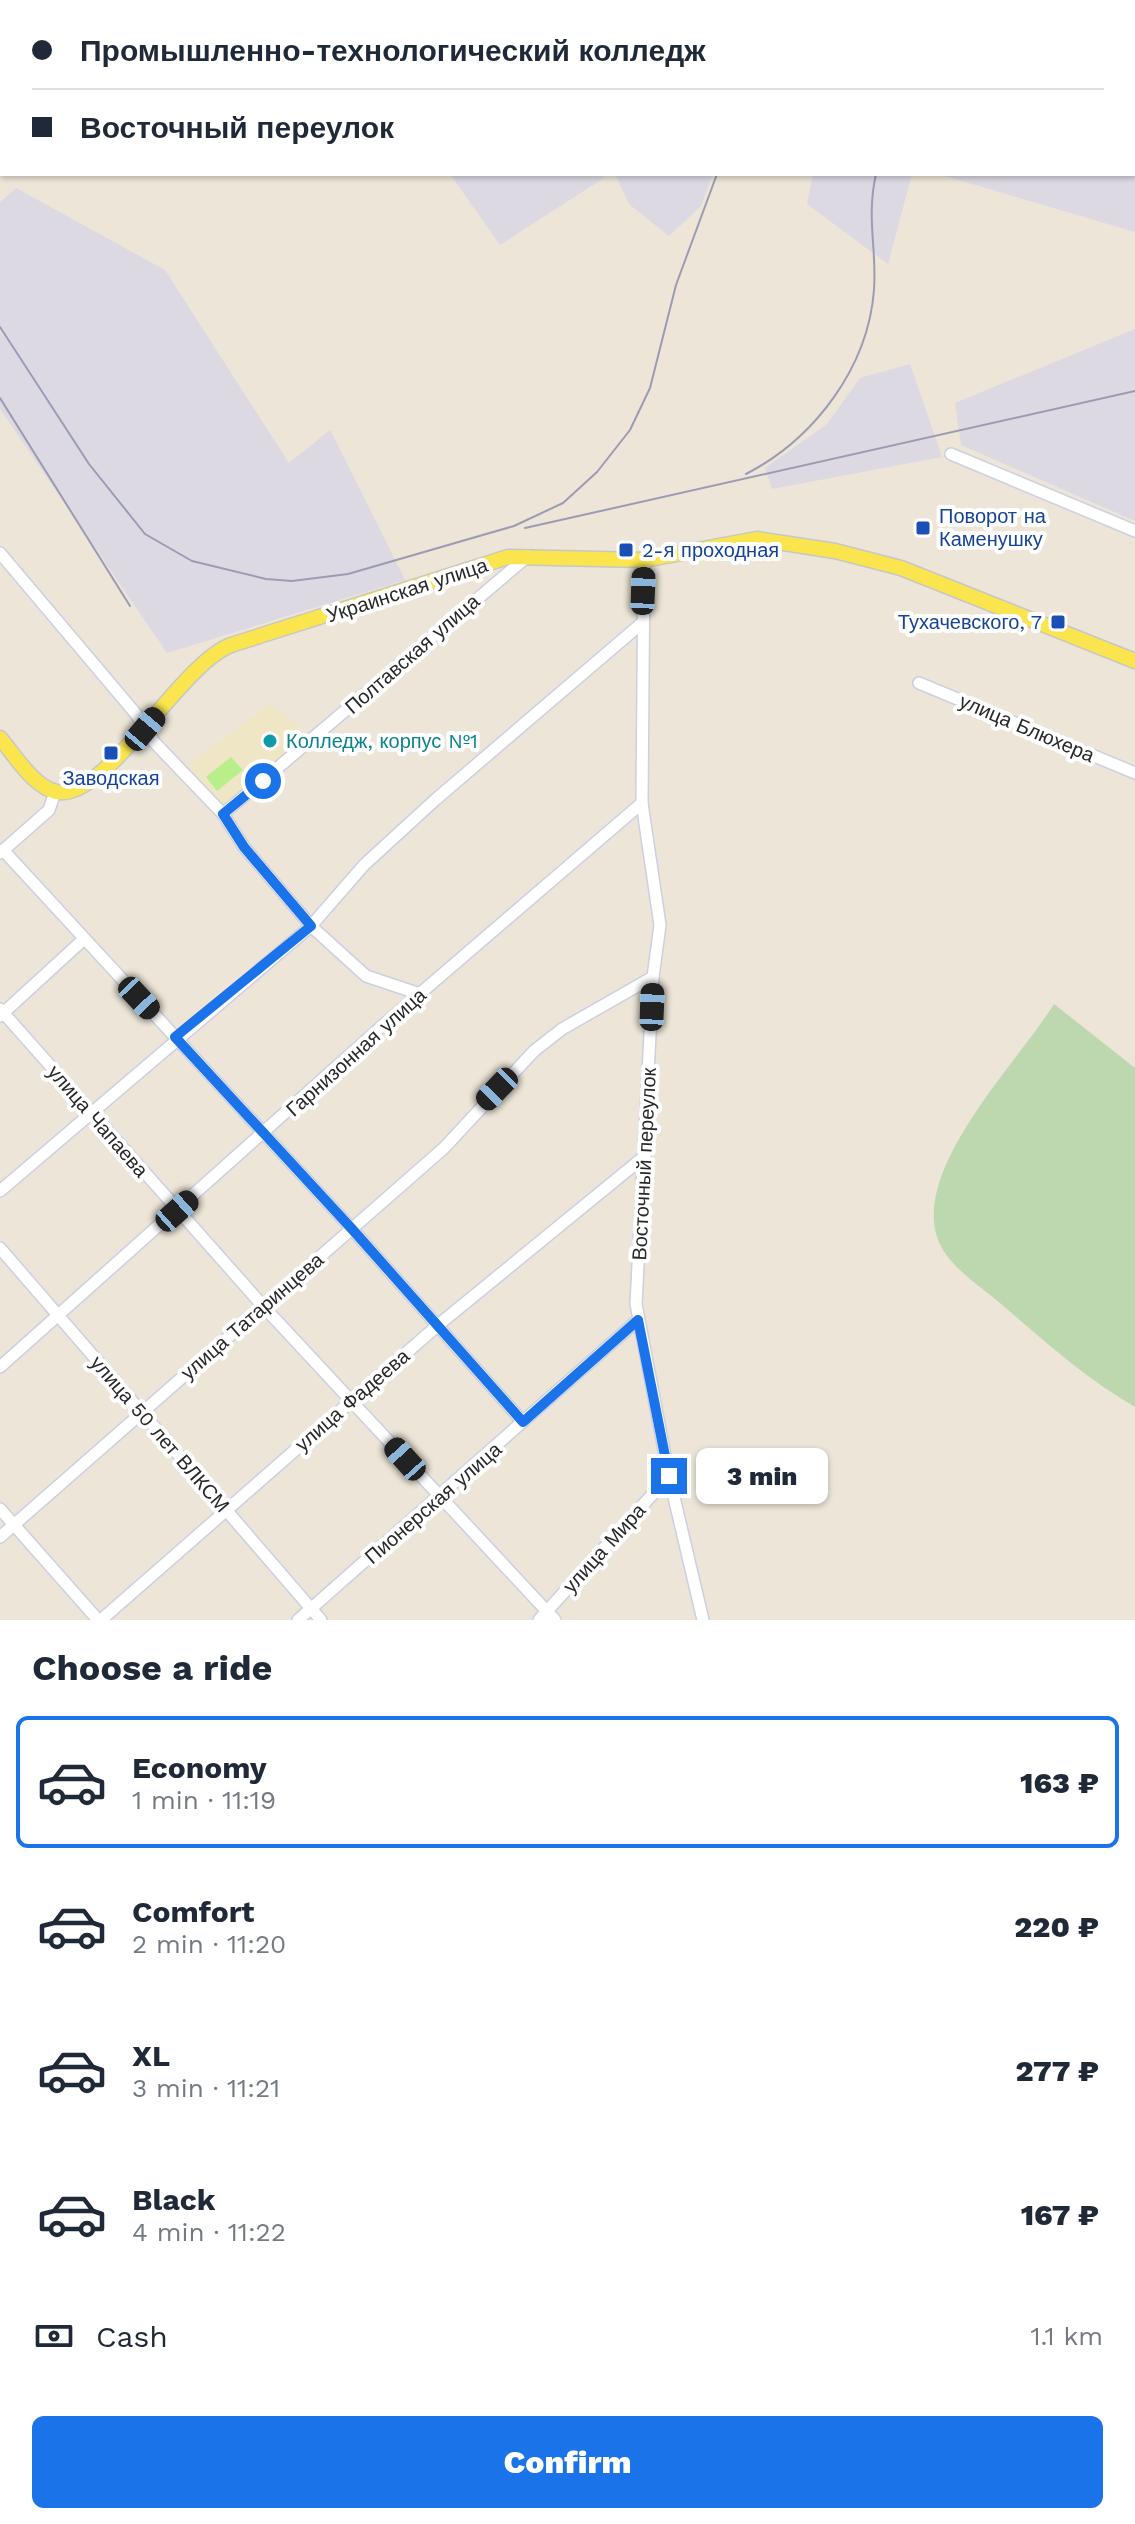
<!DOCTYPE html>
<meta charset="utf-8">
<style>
:root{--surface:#fff;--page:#f6f6f7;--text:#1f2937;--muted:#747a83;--line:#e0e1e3;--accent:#1a73e8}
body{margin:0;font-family:"Work Sans",sans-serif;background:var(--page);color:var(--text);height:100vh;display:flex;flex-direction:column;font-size:30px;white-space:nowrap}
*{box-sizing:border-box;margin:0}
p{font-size:26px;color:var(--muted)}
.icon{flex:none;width:44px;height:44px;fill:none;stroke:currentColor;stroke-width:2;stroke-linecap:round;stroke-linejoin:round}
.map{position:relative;height:1620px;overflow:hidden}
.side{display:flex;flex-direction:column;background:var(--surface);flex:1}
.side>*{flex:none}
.hud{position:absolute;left:0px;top:0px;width:1136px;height:176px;box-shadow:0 2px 6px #0004;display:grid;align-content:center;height:176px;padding:0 32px;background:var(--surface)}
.end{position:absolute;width:36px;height:36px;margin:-18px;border:10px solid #1a73e8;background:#fff;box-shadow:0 0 0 4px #fff}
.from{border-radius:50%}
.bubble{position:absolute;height:56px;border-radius:12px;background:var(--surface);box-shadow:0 2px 6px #0004;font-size:26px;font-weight:800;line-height:56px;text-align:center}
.car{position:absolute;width:24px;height:48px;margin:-24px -12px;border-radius:10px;box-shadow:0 0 6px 2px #0007;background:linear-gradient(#222 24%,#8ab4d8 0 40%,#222 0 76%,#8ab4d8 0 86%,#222 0)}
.hud b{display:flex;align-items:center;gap:28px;height:76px;font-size:30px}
.hud b+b{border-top:2px solid var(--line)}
.hud i{width:20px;height:20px;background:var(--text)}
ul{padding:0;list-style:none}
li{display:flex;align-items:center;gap:24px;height:132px;margin:0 16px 12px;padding:0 16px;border:4px solid transparent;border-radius:12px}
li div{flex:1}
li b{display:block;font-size:30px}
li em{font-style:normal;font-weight:800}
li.active{border-color:var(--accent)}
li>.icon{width:72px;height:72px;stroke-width:1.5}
h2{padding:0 32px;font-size:36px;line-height:96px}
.pay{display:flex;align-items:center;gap:20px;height:88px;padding:0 32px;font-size:30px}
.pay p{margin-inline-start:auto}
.cta{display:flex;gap:16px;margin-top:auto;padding:16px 32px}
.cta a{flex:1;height:92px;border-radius:12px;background:var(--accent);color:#fff;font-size:32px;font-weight:800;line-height:92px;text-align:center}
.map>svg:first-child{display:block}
.industrial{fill:#ddd9e3}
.education{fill:#efe6c5}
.cemetery{fill:#bdd7ae}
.pitch{fill:#b9ef8a}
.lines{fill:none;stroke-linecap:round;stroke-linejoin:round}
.minor-casing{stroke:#cdcfe2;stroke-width:14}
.major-casing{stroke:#c7c7c7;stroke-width:17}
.minor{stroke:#fff;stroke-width:11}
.major{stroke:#fae54f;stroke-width:14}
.rail{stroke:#9b9cb4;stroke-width:2}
.route{stroke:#1a73e8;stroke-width:10}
.transit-dot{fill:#1a4fb4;stroke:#fff;stroke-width:3}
.culture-dot{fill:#0f9aa8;stroke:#fff;stroke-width:3}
.labels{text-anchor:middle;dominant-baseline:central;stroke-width:8;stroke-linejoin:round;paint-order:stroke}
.transit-label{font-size:20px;fill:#164399;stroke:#fff;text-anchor:start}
.street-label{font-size:20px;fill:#282828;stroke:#fff}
.culture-label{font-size:20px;fill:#0d838f;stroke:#fff;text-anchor:start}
</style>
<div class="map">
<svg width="1135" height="1620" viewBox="0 0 1135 1620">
<rect width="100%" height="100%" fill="#ece5d8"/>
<g class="industrial">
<path d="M536,0H693L695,2H537Z"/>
<path d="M1135,60V232L945,176L1134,174Z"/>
<path d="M450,174H601L604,178L500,245Z"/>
<path d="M615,174H713L701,206L669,236L629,204Z"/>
<path d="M813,174H912L888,264L807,204Z"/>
<path d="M16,188L165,270L289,463L330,430L405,580L167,653L0,409V202Z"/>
<path d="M1135,329V521L961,445L955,403Z"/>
<path d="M910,364L942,457L772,489L765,468L827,424L860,378Z"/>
</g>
<path class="education" d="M271,703L299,728L298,743L222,808L185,767Z"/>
<path class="cemetery" d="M1054,1004L1135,1068V1407C1085,1378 1044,1341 1000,1303C979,1285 946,1265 937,1237C914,1166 1018,1062 1054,1004Z"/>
<path class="pitch" d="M231,757L243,770L217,791L206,777Z"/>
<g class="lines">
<g class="minor-casing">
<g id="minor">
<path d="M951,454L1135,531"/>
<path d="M0,553L136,714L154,742L223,814L244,847L311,926L366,976L420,994"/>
<path d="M644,560L642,803L660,925L653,977L636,1304L669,1476L703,1620"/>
<path d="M919,683L1135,773"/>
<path d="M223,814L528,556"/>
<path d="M3,850L352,1229L523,1422"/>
<path d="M0,853L49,810L55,792"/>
<path d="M0,1009L263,1306L555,1620"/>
<path d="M0,1016L84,939"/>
<path d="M0,1191L311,926L364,865L435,800L642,623"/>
<path d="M0,1248L321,1620"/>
<path d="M0,1367L381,1027L642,803"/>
<path d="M0,1509L98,1620"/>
<path d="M0,1537L444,1148L534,1051L562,1029L653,977"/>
<path d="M101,1620L437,1326L645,1156"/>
<path d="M298,1620L638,1320"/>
<path d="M539,1620L669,1476"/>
</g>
</g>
<g class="major-casing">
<path id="major" d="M0,738C14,754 34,788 57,792C107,800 180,664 231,645L508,557L644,560L757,539L835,551L901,568L1135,661"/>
</g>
<use href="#minor" class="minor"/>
<use href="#major" class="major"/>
<g class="rail">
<path d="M740,2L741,0"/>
<path d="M0,327L89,464L145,534L192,561L266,579L292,581L348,574L514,526L563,503L597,472L630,430L650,388L676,285L717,174"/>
<path d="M0,398L130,606"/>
<path d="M746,474C814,439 868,368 874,290C877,248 866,219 876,174"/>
<path d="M525,528L1135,391"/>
</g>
</g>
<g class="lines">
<path class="route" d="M263,781L223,814L244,847L311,926L175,1037L352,1229L523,1422L638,1320L669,1476"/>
</g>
<g class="transit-dot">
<rect x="915" y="520" width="16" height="16" rx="4"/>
<rect x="618" y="542" width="16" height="16" rx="4"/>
<rect x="1050" y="614" width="16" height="16" rx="4"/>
<rect x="103" y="745" width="16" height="16" rx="4"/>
</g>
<circle class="culture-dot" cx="270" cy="741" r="8"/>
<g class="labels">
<g class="transit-label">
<text x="939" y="516">Поворот на<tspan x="939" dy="23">Каменушку</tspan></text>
<text x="642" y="550">2-я проходная</text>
<text x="1042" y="622" text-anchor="end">Тухачевского, 7</text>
<text x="111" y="778" text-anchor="middle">Заводская</text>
</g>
<g class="street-label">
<text transform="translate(407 590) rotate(-18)">Украинская улица</text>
<text transform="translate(412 654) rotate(-41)">Полтавская улица</text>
<text transform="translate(1027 728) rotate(23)">улица Блюхера</text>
<text transform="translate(356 1052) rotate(-42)">Гарнизонная улица</text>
<text transform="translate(98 1121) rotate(49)">улица Чапаева</text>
<text transform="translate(644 1164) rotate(-87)">Восточный переулок</text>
<text transform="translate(252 1316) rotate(-41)">улица Татаринцева</text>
<text transform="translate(352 1400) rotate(-41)">улица Фадеева</text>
<text transform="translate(160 1434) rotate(49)">улица 50 лет ВЛКСМ</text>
<text transform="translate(433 1503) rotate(-41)">Пионерская улица</text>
<text transform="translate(604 1548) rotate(-48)">улица Мира</text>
</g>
<g class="culture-label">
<text x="286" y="741">Колледж, корпус №1</text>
</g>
</g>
</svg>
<i class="end from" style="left:263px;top:781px"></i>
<i class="end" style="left:669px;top:1476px"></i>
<div class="bubble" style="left:696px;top:1448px;width:132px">3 min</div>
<i class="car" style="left:643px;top:591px;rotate:2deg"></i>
<i class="car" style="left:145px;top:729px;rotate:40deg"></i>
<i class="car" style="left:139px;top:998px;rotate:137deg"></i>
<i class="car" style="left:652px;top:1007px;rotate:2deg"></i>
<i class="car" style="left:497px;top:1089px;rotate:224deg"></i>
<i class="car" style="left:177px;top:1211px;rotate:48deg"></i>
<i class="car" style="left:405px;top:1459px;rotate:318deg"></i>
<div class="hud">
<b><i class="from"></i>Промышленно-технологический колледж</b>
<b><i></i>Восточный переулок</b>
</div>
</div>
<section class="side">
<h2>Choose a ride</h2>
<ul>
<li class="active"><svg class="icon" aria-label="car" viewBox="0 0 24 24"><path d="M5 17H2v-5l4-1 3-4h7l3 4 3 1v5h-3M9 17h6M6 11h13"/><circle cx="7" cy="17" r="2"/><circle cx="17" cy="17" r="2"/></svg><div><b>Economy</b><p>1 min · 11:19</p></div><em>163 ₽</em></li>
<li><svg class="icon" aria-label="car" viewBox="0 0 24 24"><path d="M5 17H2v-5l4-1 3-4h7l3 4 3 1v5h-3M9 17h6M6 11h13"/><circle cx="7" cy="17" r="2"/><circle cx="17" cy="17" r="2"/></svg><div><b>Comfort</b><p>2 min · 11:20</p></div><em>220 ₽</em></li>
<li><svg class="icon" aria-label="car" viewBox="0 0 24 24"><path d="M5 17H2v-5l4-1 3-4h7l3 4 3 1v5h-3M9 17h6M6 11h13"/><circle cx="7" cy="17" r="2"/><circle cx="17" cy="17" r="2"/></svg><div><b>XL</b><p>3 min · 11:21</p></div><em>277 ₽</em></li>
<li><svg class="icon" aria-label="car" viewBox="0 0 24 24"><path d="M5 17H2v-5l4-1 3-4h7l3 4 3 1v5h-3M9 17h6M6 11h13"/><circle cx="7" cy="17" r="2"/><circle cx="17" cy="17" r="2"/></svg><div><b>Black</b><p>4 min · 11:22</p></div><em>167 ₽</em></li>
</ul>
<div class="pay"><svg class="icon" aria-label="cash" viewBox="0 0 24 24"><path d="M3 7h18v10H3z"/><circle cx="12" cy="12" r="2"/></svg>Cash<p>1.1 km</p></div>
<div class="cta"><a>Confirm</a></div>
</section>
